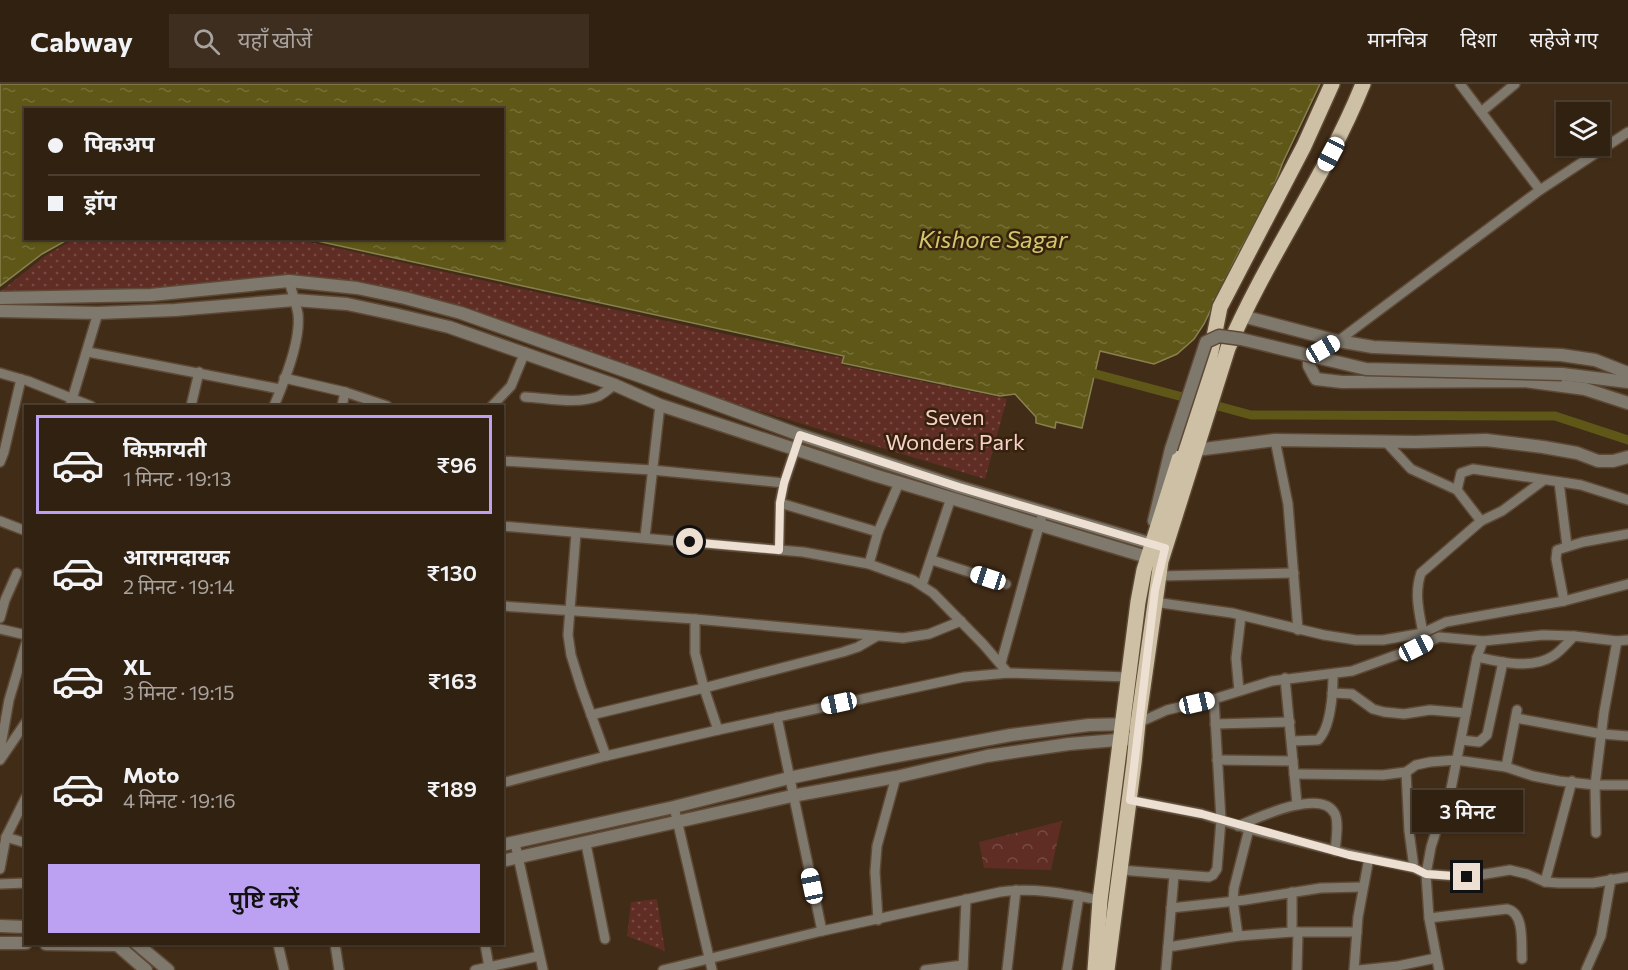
<!DOCTYPE html>
<html lang="hi">
<meta charset="utf-8">
<style>
:root{--surface:#312111;--page:#3d2e1f;--text:#f1f3f6;--muted:#a8a39f;--line:#4c3e31;--accent:#bca0f2}
body{margin:0;font-family:Commissioner,"Noto Sans Devanagari",sans-serif;background:var(--page);color:var(--text);height:100vh;display:flex;flex-direction:column;font-size:22px;white-space:nowrap}
*{box-sizing:border-box;margin:0}
p{font-size:20px;color:var(--muted)}
.icon{flex:none;width:33px;height:33px;fill:none;stroke:currentColor;stroke-width:2;stroke-linecap:round;stroke-linejoin:round}
.map{position:relative;flex:1;overflow:hidden}
.sheet{position:absolute;left:24px;top:321px;width:480px;height:540px;display:flex;flex-direction:column;background:var(--surface);border-radius:0px;box-shadow:0 2px 4px #0004,0 0 0 2px var(--line)}
.sheet>*{flex:none}
.banner{position:absolute;left:24px;top:24px;width:480px;height:132px;border-radius:0px;box-shadow:0 2px 4px #0004,0 0 0 2px var(--line);display:grid;align-content:center;height:132px;padding:0 24px;background:var(--surface)}
.fabs{position:absolute;left:1556px;top:18px;display:grid;gap:12px}
.fabs a{display:grid;place-items:center;width:54px;height:54px;border-radius:0px;background:var(--surface);box-shadow:0 2px 4px #0004,0 0 0 2px var(--line);font-size:30px}
.end{position:absolute;width:27px;height:27px;margin:-14px;border:8px solid #ede0d3;background:#111;box-shadow:0 0 0 3px #111}
.from{border-radius:50%}
.bubble{position:absolute;height:42px;border-radius:0px;background:var(--surface);box-shadow:0 2px 4px #0004,0 0 0 2px var(--line);font-size:20px;font-weight:600;line-height:42px;text-align:center}
.car{position:absolute;width:18px;height:36px;margin:-18px -9px;border-radius:8px;box-shadow:0 0 4px 2px #0007;background:linear-gradient(#fff 24%,#345 0 40%,#fff 0 76%,#345 0 86%,#fff 0)}
.banner b{display:flex;align-items:center;gap:21px;height:57px;font-size:22px}
.banner b+b{border-top:2px solid var(--line)}
.banner i{width:15px;height:15px;background:var(--text)}
ul{padding:10px 0 0;list-style:none}
li{display:flex;align-items:center;gap:18px;height:99px;margin:0 12px 9px;padding:0 12px;border:3px solid transparent;border-radius:0px}
li div{flex:1}
li b{display:block;font-size:22px}
li em{font-style:normal;font-weight:600}
li.current{border-color:var(--accent)}
li>.icon{width:54px;height:54px;stroke-width:1.5}
.cta{display:flex;gap:12px;margin-top:auto;padding:12px 24px}
.cta a{flex:1;height:69px;border-radius:0px;background:var(--accent);color:#111;font-size:24px;font-weight:600;line-height:69px;text-align:center}
header{display:flex;align-items:center;gap:36px;box-sizing:border-box;height:84px;padding:0 30px;background:var(--surface);border-bottom:2px solid var(--line)}
header strong{font-size:28px}
nav{display:flex;gap:33px;margin-inline-start:auto;font-size:21px}
.search{width:420px;height:54px;background:var(--page);display:flex;align-items:center;gap:15px;box-sizing:border-box;padding:0 21px;border-radius:0px;color:var(--muted);font-size:22px}
.map>svg:first-child{display:block}
.forest{fill:url(#forest-crowns)}
.park{fill:url(#park-dots)}
.water{fill:url(#water-ripples);stroke:#89804f;stroke-width:1.5}
.lines{fill:none;stroke-linecap:round;stroke-linejoin:round}
.canal{stroke:#5e5717;stroke-width:9}
.minor-casing{stroke:#5d4935;stroke-width:12}
.tertiary-casing{stroke:#5d4935;stroke-width:15}
.primary-casing{stroke:#5d4935;stroke-width:18}
.minor{stroke:#7f786c;stroke-width:9}
.tertiary{stroke:#7f786c;stroke-width:12}
.primary{stroke:#cdc0a5;stroke-width:15}
.tertiary-bridge-casing{stroke:#5d4935;stroke-width:15;stroke-linecap:butt}
.tertiary-bridge{stroke:#7f786c;stroke-width:12}
.route{stroke:#ede0d3;stroke-width:8}
.labels{text-anchor:middle;dominant-baseline:central;stroke-width:5;stroke-linejoin:round;paint-order:stroke}
.park-label{font-size:22px;fill:#f7d0c9;stroke:#36220c}
.water-label{font-size:24px;font-style:italic;fill:#d1c76d;stroke:#36220c}
</style>
<header>
<strong>Cabway</strong>
<div class="search"><svg class="icon" aria-label="search" viewBox="0 0 24 24"><circle cx="10" cy="10" r="6"/><path d="M15 15l6 6"/></svg>यहाँ खोजें</div>
<nav><a>मानचित्र</a><a>दिशा</a><a>सहेजे गए</a></nav>
</header>
<div class="map">
<svg width="1628" height="886" viewBox="0 0 1628 886">
<defs>
<pattern id="forest-crowns" width="20" height="18" patternUnits="userSpaceOnUse" patternTransform="scale(1.5)"><rect width="20" height="18" fill="#602d25"/><path d="M2 6a3 3 0 1 1 6 0M12 15a3 3 0 1 1 6 0" fill="none" stroke="#774b44"/></pattern>
<pattern id="park-dots" width="8" height="8" patternUnits="userSpaceOnUse" patternTransform="scale(1.5)"><rect width="8" height="8" fill="#602d25"/><path d="M2 2h.1M6 6h.1" fill="none" stroke="#774b44" stroke-width="1.8" stroke-linecap="round"/></pattern>
<pattern id="water-ripples" width="26" height="14" patternUnits="userSpaceOnUse" patternTransform="scale(1.5)"><rect width="26" height="14" fill="#5e5717"/><path d="M2 4q2-2 4 0t4 0M15 11q2-2 4 0t4 0" fill="none" stroke="#756f38"/></pattern>
</defs>
<rect width="100%" height="100%" fill="#412c17"/>
<path class="forest" d="M1062,737L1051,786L984,784L979,758Z"/>
<g class="park">
<path d="M74,155H296L734,252L843,274L841,281L1007,315L985,395L740,321L523,247L474,227L401,209L344,198L158,205L0,208L45,172Z"/>
<path d="M657,815L665,867L627,852L631,818Z"/>
</g>
<path class="water" d="M0,0H1320L1283,78L1270,112L1237,171L1204,240L1194,255L1177,270L1154,280L1100,267L1082,344L1056,338L1055,344L1036,339V333L1015,310L1000,312L842,279L844,272L308,155L502,154V26H26V154L69,155L42,170L0,202Z"/>
<g class="lines">
<g class="canal">
<path d="M1085,287L1194,316"/>
<path d="M1207,319L1251,331L1555,332L1628,356"/>
</g>
<g class="minor-casing">
<g id="minor">
<path d="M1460,0L1540,106"/>
<path d="M1481,28L1515,0"/>
<path d="M1338,257L1540,106L1628,48"/>
<path d="M88,268L280,305"/>
<path d="M0,289L28,297L91,322"/>
<path d="M284,294L345,308L387,322"/>
<path d="M525,313C547,314 577,321 599,312C604,309 610,304 615,301"/>
<path d="M70,322L98,229"/>
<path d="M191,322L199,288"/>
<path d="M274,322C284,298 301,257 298,230C296,219 292,208 289,197"/>
<path d="M342,322L345,308"/>
<path d="M492,322L511,302L525,268"/>
<path d="M1275,356L1288,420L1298,546"/>
<path d="M1385,357L1411,385L1457,406L1481,437"/>
<path d="M502,377L652,386L784,399"/>
<path d="M0,378L4,368L21,295"/>
<path d="M1559,398L1567,462"/>
<path d="M1457,406L1461,389L1473,385L1581,401L1628,416"/>
<path d="M780,419L878,448"/>
<path d="M0,437L26,447"/>
<path d="M502,442L803,468L869,480L913,496L933,509L983,560L1008,589"/>
<path d="M576,449L568,551L571,571L581,603L606,672"/>
<path d="M645,453L660,321"/>
<path d="M779,466L780,419L784,399L800,351"/>
<path d="M932,476L1006,500"/>
<path d="M869,480L878,448L899,399"/>
<path d="M1158,492L1294,489"/>
<path d="M922,501L951,414"/>
<path d="M1564,517L1556,475L1557,466L1583,458L1628,450"/>
<path d="M1154,518L1232,529L1324,551L1356,556H1383L1423,549L1446,538L1564,517L1628,500"/>
<path d="M502,522L695,535L903,554L929,550L961,537"/>
<path d="M0,534L5,516L17,489"/>
<path d="M695,535V569L704,604L718,646"/>
<path d="M0,545L26,551"/>
<path d="M1423,549C1419,528 1414,509 1421,489L1481,437L1502,427L1544,396"/>
<path d="M1477,573C1500,578 1531,586 1553,572C1561,567 1568,558 1574,552"/>
<path d="M1001,579L1043,428"/>
<path d="M1285,594L1297,720"/>
<path d="M1239,607L1236,574L1241,532"/>
<path d="M1332,609L1352,610L1373,625L1384,628L1404,630L1430,626L1466,629"/>
<path d="M591,631L704,604L843,568L858,563L877,552"/>
<path d="M777,633L822,847"/>
<path d="M1516,634L1602,650L1628,652"/>
<path d="M1138,639L1167,626L1214,615L1272,597L1352,587L1416,564L1439,553L1483,557L1543,551L1574,552L1617,557L1628,556"/>
<path d="M1215,640L1290,638"/>
<path d="M1461,656L1479,658L1487,651L1503,578"/>
<path d="M1292,657L1318,656C1331,644 1333,608 1333,591"/>
<path d="M0,667L9,616L26,559"/>
<path d="M0,676L26,638"/>
<path d="M1217,676L1293,677"/>
<path d="M1506,683L1517,626"/>
<path d="M1406,688L1409,747L1414,784"/>
<path d="M1294,690L1383,691L1406,688L1416,681L1430,678L1456,676L1506,683L1533,692L1559,697L1595,701H1628"/>
<path d="M502,699L606,672L718,646L964,593L1008,589L1129,593"/>
<path d="M1130,716L1202,730L1249,745L1349,770L1414,784L1426,790L1467,793L1510,786L1527,790L1545,798L1559,799H1593L1628,793"/>
<path d="M674,723L712,886"/>
<path d="M1238,742C1257,734 1322,703 1335,730C1339,739 1336,756 1335,767"/>
<path d="M1596,749L1595,701L1604,628L1617,557"/>
<path d="M6,753L26,759"/>
<path d="M515,759L543,886"/>
<path d="M586,760L605,855"/>
<path d="M0,785L6,753L26,713"/>
<path d="M1120,786L1209,793L1213,791L1217,785L1221,736L1214,615"/>
<path d="M1545,798L1572,697"/>
<path d="M0,800L26,799"/>
<path d="M1292,808V848"/>
<path d="M1171,824L1245,816L1321,804L1363,803"/>
<path d="M1429,834L1507,825C1525,829 1521,860 1522,875"/>
<path d="M878,836L875,788L877,762L896,693"/>
<path d="M1238,852L1233,816L1234,804L1249,745"/>
<path d="M278,860L284,886"/>
<path d="M335,860L339,886"/>
<path d="M485,860L489,883"/>
<path d="M1168,863L1238,852L1292,848H1357"/>
<path d="M475,886L539,872"/>
<path d="M663,886L822,847L1000,808C1033,803 1067,810 1100,816"/>
<path d="M925,886L963,881"/>
<path d="M963,886L966,815"/>
<path d="M1007,886L1016,806"/>
<path d="M1067,886L1079,812"/>
<path d="M1166,886L1174,791"/>
<path d="M1297,886L1298,848"/>
<path d="M1354,886L1358,833L1369,774"/>
<path d="M1359,886L1398,882L1436,874"/>
<path d="M1439,886L1429,834L1426,790L1431,763L1437,744L1448,720L1477,573L1483,557"/>
<path d="M1586,886L1601,852L1611,795"/>
</g>
</g>
<g class="tertiary-casing">
<g id="tertiary">
<path d="M0,214L151,211L289,197L357,204L405,214L461,229L642,293L800,351L959,403L1159,462"/>
<path d="M0,227L98,229L175,226L294,216L347,220L394,230L449,243L615,301L660,321L874,391L1157,476"/>
<path d="M1242,232L1338,257L1373,263L1561,271L1595,276L1628,289"/>
<path d="M1338,257L1309,274V282L1316,295L1342,298L1524,297L1585,305L1628,319"/>
<path d="M1562,290L1628,298"/>
<path d="M1196,366L1275,356L1415,358L1486,356L1543,363L1577,369L1598,377H1613L1628,373"/>
<path d="M1154,437L1171,365"/>
<path d="M502,761L674,723L789,694L881,675L1011,651L1089,641L1131,640"/>
<path d="M502,777L792,712L896,693L987,672L1069,660L1129,655"/>
<path d="M0,842L26,843"/>
<path d="M0,859H26"/>
<path d="M46,860L117,861L123,860"/>
<path d="M116,860L146,886"/>
<path d="M137,860L168,886"/>
</g>
</g>
<g class="primary-casing">
<g id="primary">
<path d="M1095,886L1100,816L1138,518L1144,486L1207,287L1220,223L1304,62L1332,0"/>
<path d="M1107,886L1134,679L1138,639L1161,477L1228,264C1267,173 1326,92 1363,0"/>
</g>
</g>
<use href="#minor" class="minor"/>
<use href="#tertiary" class="tertiary"/>
<use href="#primary" class="primary"/>
<g class="tertiary-bridge-casing">
<path id="tertiary-bridge" d="M1171,365L1206,258L1219,252L1241,255L1366,285L1562,290"/>
</g>
<use href="#tertiary-bridge" class="tertiary-bridge"/>
</g>
<g class="lines">
<path class="route" d="M690,458L779,466L780,419L784,399L800,351L959,403L1165,464L1155,506L1130,716L1202,730L1349,771L1414,784L1426,790L1467,793"/>
</g>
<g class="labels">
<g class="park-label">
<text x="955" y="332">Seven<tspan x="955" dy="25">Wonders Park</tspan></text>
</g>
<g class="water-label">
<text x="993" y="154">Kishore Sagar</text>
</g>
</g>
</svg>
<div class="fabs">
<a><svg class="icon" aria-label="layers" viewBox="0 0 24 24"><path d="M12 4l9 5-9 5-9-5zM3 14l9 5 9-5"/></svg></a>
</div>
<i class="end from" style="left:690px;top:458px"></i>
<i class="end" style="left:1467px;top:793px"></i>
<div class="bubble" style="left:1412px;top:706px;width:111px">3 मिनट</div>
<i class="car" style="left:1331px;top:70px;rotate:208deg"></i>
<i class="car" style="left:1323px;top:265px;rotate:60deg"></i>
<i class="car" style="left:988px;top:494px;rotate:288deg"></i>
<i class="car" style="left:1416px;top:564px;rotate:63deg"></i>
<i class="car" style="left:839px;top:619px;rotate:258deg"></i>
<i class="car" style="left:1197px;top:619px;rotate:77deg"></i>
<i class="car" style="left:812px;top:802px;rotate:348deg"></i>
<div class="banner">
<b><i class="from"></i>पिकअप</b>
<b><i></i>ड्रॉप</b>
</div>
<section class="sheet">
<ul>
<li class="current"><svg class="icon" aria-label="car" viewBox="0 0 24 24"><path d="M5 17H2v-5l4-1 3-4h7l3 4 3 1v5h-3M9 17h6M6 11h13"/><circle cx="7" cy="17" r="2"/><circle cx="17" cy="17" r="2"/></svg><div><b>किफ़ायती</b><p>1 मिनट · 19:13</p></div><em>₹96</em></li>
<li><svg class="icon" aria-label="car" viewBox="0 0 24 24"><path d="M5 17H2v-5l4-1 3-4h7l3 4 3 1v5h-3M9 17h6M6 11h13"/><circle cx="7" cy="17" r="2"/><circle cx="17" cy="17" r="2"/></svg><div><b>आरामदायक</b><p>2 मिनट · 19:14</p></div><em>₹130</em></li>
<li><svg class="icon" aria-label="car" viewBox="0 0 24 24"><path d="M5 17H2v-5l4-1 3-4h7l3 4 3 1v5h-3M9 17h6M6 11h13"/><circle cx="7" cy="17" r="2"/><circle cx="17" cy="17" r="2"/></svg><div><b>XL</b><p>3 मिनट · 19:15</p></div><em>₹163</em></li>
<li><svg class="icon" aria-label="car" viewBox="0 0 24 24"><path d="M5 17H2v-5l4-1 3-4h7l3 4 3 1v5h-3M9 17h6M6 11h13"/><circle cx="7" cy="17" r="2"/><circle cx="17" cy="17" r="2"/></svg><div><b>Moto</b><p>4 मिनट · 19:16</p></div><em>₹189</em></li>
</ul>
<div class="cta"><a>पुष्टि करें</a></div>
</section>
</div>
